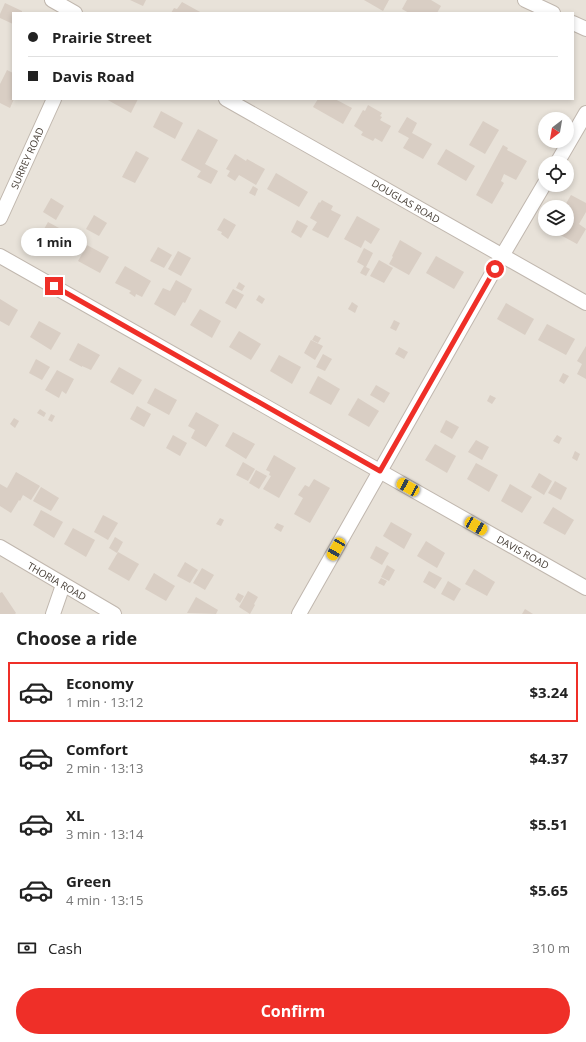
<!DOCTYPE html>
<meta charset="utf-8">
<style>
:root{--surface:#fff;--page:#f6f6f6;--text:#222;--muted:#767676;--line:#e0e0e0;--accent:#ef2f28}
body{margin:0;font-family:"Open Sans",sans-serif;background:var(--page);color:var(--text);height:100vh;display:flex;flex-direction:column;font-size:15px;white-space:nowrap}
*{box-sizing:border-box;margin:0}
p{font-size:13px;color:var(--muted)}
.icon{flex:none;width:22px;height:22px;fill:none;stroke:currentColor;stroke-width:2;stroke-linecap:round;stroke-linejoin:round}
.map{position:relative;height:614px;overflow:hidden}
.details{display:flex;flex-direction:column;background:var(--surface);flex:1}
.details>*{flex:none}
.banner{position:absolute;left:12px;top:12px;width:562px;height:88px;border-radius:0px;box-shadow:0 2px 6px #0003;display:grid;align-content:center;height:88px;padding:0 16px;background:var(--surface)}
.needle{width:26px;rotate:211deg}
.controls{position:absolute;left:538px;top:112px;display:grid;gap:8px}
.controls a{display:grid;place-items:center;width:36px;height:36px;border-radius:50%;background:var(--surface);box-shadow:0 2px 6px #0003;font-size:20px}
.end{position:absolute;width:18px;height:18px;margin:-9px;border:5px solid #ef2f28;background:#fff;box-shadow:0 0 0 2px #fff}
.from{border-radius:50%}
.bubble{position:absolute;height:28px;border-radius:14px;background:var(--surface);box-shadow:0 2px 6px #0003;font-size:13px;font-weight:700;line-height:28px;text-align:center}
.car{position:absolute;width:12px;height:24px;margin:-12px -6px;border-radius:5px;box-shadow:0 0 3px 1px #0007;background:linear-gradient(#f5c518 24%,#345 0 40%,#f5c518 0 76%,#345 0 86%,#f5c518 0)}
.banner b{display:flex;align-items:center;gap:14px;height:38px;font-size:15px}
.banner b+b{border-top:1px solid var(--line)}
.banner i{width:10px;height:10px;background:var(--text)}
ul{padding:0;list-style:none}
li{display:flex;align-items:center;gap:12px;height:60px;margin:0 8px 6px;padding:0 8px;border:2px solid transparent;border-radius:0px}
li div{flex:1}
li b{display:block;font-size:15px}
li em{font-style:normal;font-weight:700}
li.current{border-color:var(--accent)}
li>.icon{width:36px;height:36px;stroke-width:1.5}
h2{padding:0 16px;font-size:18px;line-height:48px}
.pay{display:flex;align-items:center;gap:10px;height:44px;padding:0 16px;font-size:15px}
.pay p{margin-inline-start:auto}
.action{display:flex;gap:8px;margin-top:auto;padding:8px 16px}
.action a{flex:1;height:46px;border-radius:24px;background:var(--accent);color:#fff;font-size:16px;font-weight:700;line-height:46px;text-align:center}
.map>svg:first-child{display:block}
.residential{fill:#e8e2d9;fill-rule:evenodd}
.building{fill:#d9cec4}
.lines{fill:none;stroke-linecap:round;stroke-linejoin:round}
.minor-casing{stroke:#c0b7ae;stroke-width:16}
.minor{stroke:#fff;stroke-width:14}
.route{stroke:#ef2f28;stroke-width:5}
.labels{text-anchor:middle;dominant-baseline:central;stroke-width:3;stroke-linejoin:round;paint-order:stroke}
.street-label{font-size:10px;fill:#494139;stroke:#fff}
</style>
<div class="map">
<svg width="586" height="614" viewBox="0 0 586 614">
<rect width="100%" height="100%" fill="#f5f1eb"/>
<path class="residential" d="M0,0H586V614H0ZM13,13H573V99H13ZM545,119H567V141H545ZM545,163H567V185H545ZM545,207H567V229H545Z"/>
<g class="building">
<path d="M130,0H146L143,6Z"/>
<path d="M364,0H389L383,11Z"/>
<path d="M407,0H431L441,6L437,13H409L402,9Z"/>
<path d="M182,2L202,13H171L174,8L177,9Z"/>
<path d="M5,3L22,11V13H13V24L0,18V14Z"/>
<path d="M7,70L13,73V99H14L10,108L0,103V84Z"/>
<path d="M106,99H138L131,113Z"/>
<path d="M318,99H335L352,108L343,124L313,107Z"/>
<path d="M368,105L382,113L380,116L382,117L380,120L391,126L382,142L375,138L373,141L361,135L363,132L354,126L363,110L365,111Z"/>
<path d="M161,111L183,123L175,139L153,127Z"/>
<path d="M407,117L417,123L412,133L432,144L423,159L403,148L409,138L398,132Z"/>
<path d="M483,121L499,130L485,154L469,145Z"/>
<path d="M198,129L218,140L205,164L218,171L211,184L197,177L201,171L181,160Z"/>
<path d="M503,145L508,148L507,150L527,161L516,180L504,174L501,181L504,183L492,204L476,195Z"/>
<path d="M446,149L475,166L466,181L437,164Z"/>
<path d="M136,151L149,158L135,183L122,177Z"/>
<path d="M235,154L246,161L247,159L265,169L256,185L239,175L235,181L227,176L230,171L226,169Z"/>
<path d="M276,173L308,192L299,207L267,189Z"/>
<path d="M253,186L258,189L255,196L249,193Z"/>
<path d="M571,195L586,203V212L579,224L586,229L577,244L555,232L557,229H567V207H564Z"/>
<path d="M51,198L64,206L56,220L43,212Z"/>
<path d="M322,200L333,206L331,210L341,215L328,238L312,230L317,222L310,218L319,202L320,203Z"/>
<path d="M94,215L107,223L99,236L86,229Z"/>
<path d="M357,216L380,229L371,244L365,240L361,248L344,239Z"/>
<path d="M224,218L236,225L228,239L221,234L222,232L217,230Z"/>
<path d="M297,220L308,226L301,238L291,232Z"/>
<path d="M48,222L70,234L60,250L39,238Z"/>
<path d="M400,240L422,253L409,275L389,264L393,257L392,256Z"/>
<path d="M87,245L109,257L100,273L78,261Z"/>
<path d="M158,247L172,255L164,268L150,261Z"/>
<path d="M364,248L373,253L366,267L370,269L366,276L360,273L364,266L357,262Z"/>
<path d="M178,251L191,258L181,276L168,269Z"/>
<path d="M436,256L464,272L454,289L426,273Z"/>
<path d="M379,260L393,268L384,283L370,276Z"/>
<path d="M125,266L151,281L142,297L136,294L135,297L129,293L131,291L115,283Z"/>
<path d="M176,280L192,289L185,303L183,302L175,316L154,304L163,288L170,291Z"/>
<path d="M239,282L245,286L242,291L236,288Z"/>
<path d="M233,289L244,295L236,309L225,303Z"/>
<path d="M259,295L265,299L262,304L256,300Z"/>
<path d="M0,299L18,310L9,326L0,321Z"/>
<path d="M352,302L358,306L355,313L348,309Z"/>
<path d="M506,303L534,319L525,335L497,319Z"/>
<path d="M200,309L221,321L212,338L190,325Z"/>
<path d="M394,320L400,323L396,331L390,328Z"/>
<path d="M39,321L61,333L51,350L30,337Z"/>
<path d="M547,324L575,339L566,355L538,340Z"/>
<path d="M239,331L261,344L251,360L229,347Z"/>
<path d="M315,335L321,338L318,343L312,340Z"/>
<path d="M311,340L323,346L315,360L304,353Z"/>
<path d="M78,343L100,355L91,370L82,366V367L69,360Z"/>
<path d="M586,346V379L577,374L582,364L577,361Z"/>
<path d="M399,347L408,352L404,359L395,354Z"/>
<path d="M323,354L332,359L325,371L316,367Z"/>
<path d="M279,355L301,367L292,384L270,371Z"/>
<path d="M36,359L50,367L42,380L29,373Z"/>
<path d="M119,367L142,380L133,395L110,382Z"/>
<path d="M57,370L74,379L66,394L62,391L59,398L45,390Z"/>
<path d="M563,373L569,376L564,384L559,381Z"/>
<path d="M318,376L340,389L331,405L309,393Z"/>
<path d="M376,385L390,393L384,403L370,395Z"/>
<path d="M155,388L177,400L169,415L147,403Z"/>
<path d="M490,395L496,398L492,404L487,401Z"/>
<path d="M358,398L379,411L369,427L348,415Z"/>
<path d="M137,406L151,414L144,427L130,419Z"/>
<path d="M40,409L46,413L44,417L37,413Z"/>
<path d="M196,412L219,425L206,447L191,438L195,430L188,426Z"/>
<path d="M51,414L55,416L52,422L48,420Z"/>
<path d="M14,418L19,421L15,428L10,424Z"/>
<path d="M446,420L459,427L452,439L440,432Z"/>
<path d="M233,432L255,444L246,459L225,446Z"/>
<path d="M173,435L187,443L180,456L166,448Z"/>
<path d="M557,435L562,438L559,444L553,441Z"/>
<path d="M476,440L489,447L482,460L468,452Z"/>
<path d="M435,444L456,456L447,473L425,460Z"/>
<path d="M575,451L580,454L577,461L572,458Z"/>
<path d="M274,455L296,468L279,498L263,489L271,476L269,475L270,472L266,470Z"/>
<path d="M243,462L255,469L248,481L236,475Z"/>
<path d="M476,463L498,475L489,492L467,479Z"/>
<path d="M256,470L267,476L259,489L249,483Z"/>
<path d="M16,472L40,486L31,500L23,495L20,501L19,500L11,513L0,506V484L7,488Z"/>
<path d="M539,473L552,481L544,495L531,487Z"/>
<path d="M314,479L330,488L310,523L294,514L303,498L298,495L305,485L309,487Z"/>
<path d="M555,481L567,488L561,500L548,493Z"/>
<path d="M510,484L532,497L522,513L501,501Z"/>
<path d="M41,487L59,498L51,511L33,501Z"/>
<path d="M553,507L574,520L565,535L543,523Z"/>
<path d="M41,510L63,522L54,538L33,525Z"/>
<path d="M103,515L118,523L108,540L94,532Z"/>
<path d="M220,518L224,520L221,526L216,524Z"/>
<path d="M391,522L412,534L404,549L383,536Z"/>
<path d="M277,523L284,526L281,532L274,528Z"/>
<path d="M73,528L95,540L86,557L64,544Z"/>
<path d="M115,537L123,542L117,553L109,548Z"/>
<path d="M426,541L445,553L437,568L417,556Z"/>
<path d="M376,546L389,553L382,565L370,558Z"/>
<path d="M118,552L139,564L129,581L108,569Z"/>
<path d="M185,562L198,570L190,583L177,576Z"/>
<path d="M387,565L395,570L389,581L381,577Z"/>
<path d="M202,568L214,575L205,590L193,583Z"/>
<path d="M474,569L495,582L487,596L465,584Z"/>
<path d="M429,571L442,578L435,589L423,582Z"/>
<path d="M154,573L175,586L166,601L145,589Z"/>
<path d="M381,578L387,581L384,586L378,583Z"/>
<path d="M448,581L461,589L454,601L441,594Z"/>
<path d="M248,591L258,597L254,604L255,605L250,614L239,607Z"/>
<path d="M2,592L16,613L15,614H0V593Z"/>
<path d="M238,593L244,596L240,603L235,599Z"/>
<path d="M196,597L218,610L216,614L187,613Z"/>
<path d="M525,609L533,614H522Z"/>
</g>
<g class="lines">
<g class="minor-casing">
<g id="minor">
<path d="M52,0L75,13"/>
<path d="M525,0L553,13"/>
<path d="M573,23L586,29"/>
<path d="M226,99L586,303"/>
<path d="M557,163L586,113"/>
<path d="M0,218L54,99"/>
<path d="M0,256L586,588"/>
<path d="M0,547L114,614"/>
<path d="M53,614L63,585"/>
<path d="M299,614L502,256L545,183"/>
</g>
</g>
<use href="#minor" class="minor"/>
</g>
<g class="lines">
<path class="route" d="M54,286L380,471L495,269"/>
</g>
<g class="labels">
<g class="street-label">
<text transform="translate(27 158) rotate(-66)">SURREY ROAD</text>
<text transform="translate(406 201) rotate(30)">DOUGLAS ROAD</text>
<text transform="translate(523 552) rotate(29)">DAVIS ROAD</text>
<text transform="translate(57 581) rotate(30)">THORIA ROAD</text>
</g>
</g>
</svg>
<div class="controls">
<a><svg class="needle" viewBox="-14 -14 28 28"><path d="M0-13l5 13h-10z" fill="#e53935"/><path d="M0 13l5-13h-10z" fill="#767676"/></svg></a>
<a><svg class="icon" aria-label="locate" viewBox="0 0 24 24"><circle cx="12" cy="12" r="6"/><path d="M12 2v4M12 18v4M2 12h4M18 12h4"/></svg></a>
<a><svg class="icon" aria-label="layers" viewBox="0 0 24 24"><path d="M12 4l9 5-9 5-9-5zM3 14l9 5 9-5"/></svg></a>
</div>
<i class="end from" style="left:495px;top:269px"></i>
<i class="end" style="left:54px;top:286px"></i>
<div class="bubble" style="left:21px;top:228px;width:66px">1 min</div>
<i class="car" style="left:408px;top:487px;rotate:299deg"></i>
<i class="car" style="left:476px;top:526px;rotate:120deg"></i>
<i class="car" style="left:336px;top:549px;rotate:210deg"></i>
<div class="banner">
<b><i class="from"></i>Prairie Street</b>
<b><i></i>Davis Road</b>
</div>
</div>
<section class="details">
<h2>Choose a ride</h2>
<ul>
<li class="current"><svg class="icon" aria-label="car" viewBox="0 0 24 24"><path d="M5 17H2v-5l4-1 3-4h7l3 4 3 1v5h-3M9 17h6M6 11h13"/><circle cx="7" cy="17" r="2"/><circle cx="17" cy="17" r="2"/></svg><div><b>Economy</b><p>1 min · 13:12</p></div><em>$3.24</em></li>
<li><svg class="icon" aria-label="car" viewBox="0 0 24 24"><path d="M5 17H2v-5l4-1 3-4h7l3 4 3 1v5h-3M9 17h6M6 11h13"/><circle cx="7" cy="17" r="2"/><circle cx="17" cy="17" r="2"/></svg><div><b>Comfort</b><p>2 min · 13:13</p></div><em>$4.37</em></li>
<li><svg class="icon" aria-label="car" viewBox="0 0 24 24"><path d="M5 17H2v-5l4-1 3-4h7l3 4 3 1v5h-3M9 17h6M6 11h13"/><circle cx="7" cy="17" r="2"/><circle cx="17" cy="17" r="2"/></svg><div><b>XL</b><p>3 min · 13:14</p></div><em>$5.51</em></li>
<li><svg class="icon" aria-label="car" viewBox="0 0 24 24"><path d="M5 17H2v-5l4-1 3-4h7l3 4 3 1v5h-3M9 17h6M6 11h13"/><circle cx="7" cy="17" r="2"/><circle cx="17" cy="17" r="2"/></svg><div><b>Green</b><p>4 min · 13:15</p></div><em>$5.65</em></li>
</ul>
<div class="pay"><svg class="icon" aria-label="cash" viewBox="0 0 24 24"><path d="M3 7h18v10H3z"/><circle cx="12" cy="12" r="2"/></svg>Cash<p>310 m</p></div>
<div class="action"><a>Confirm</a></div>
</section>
